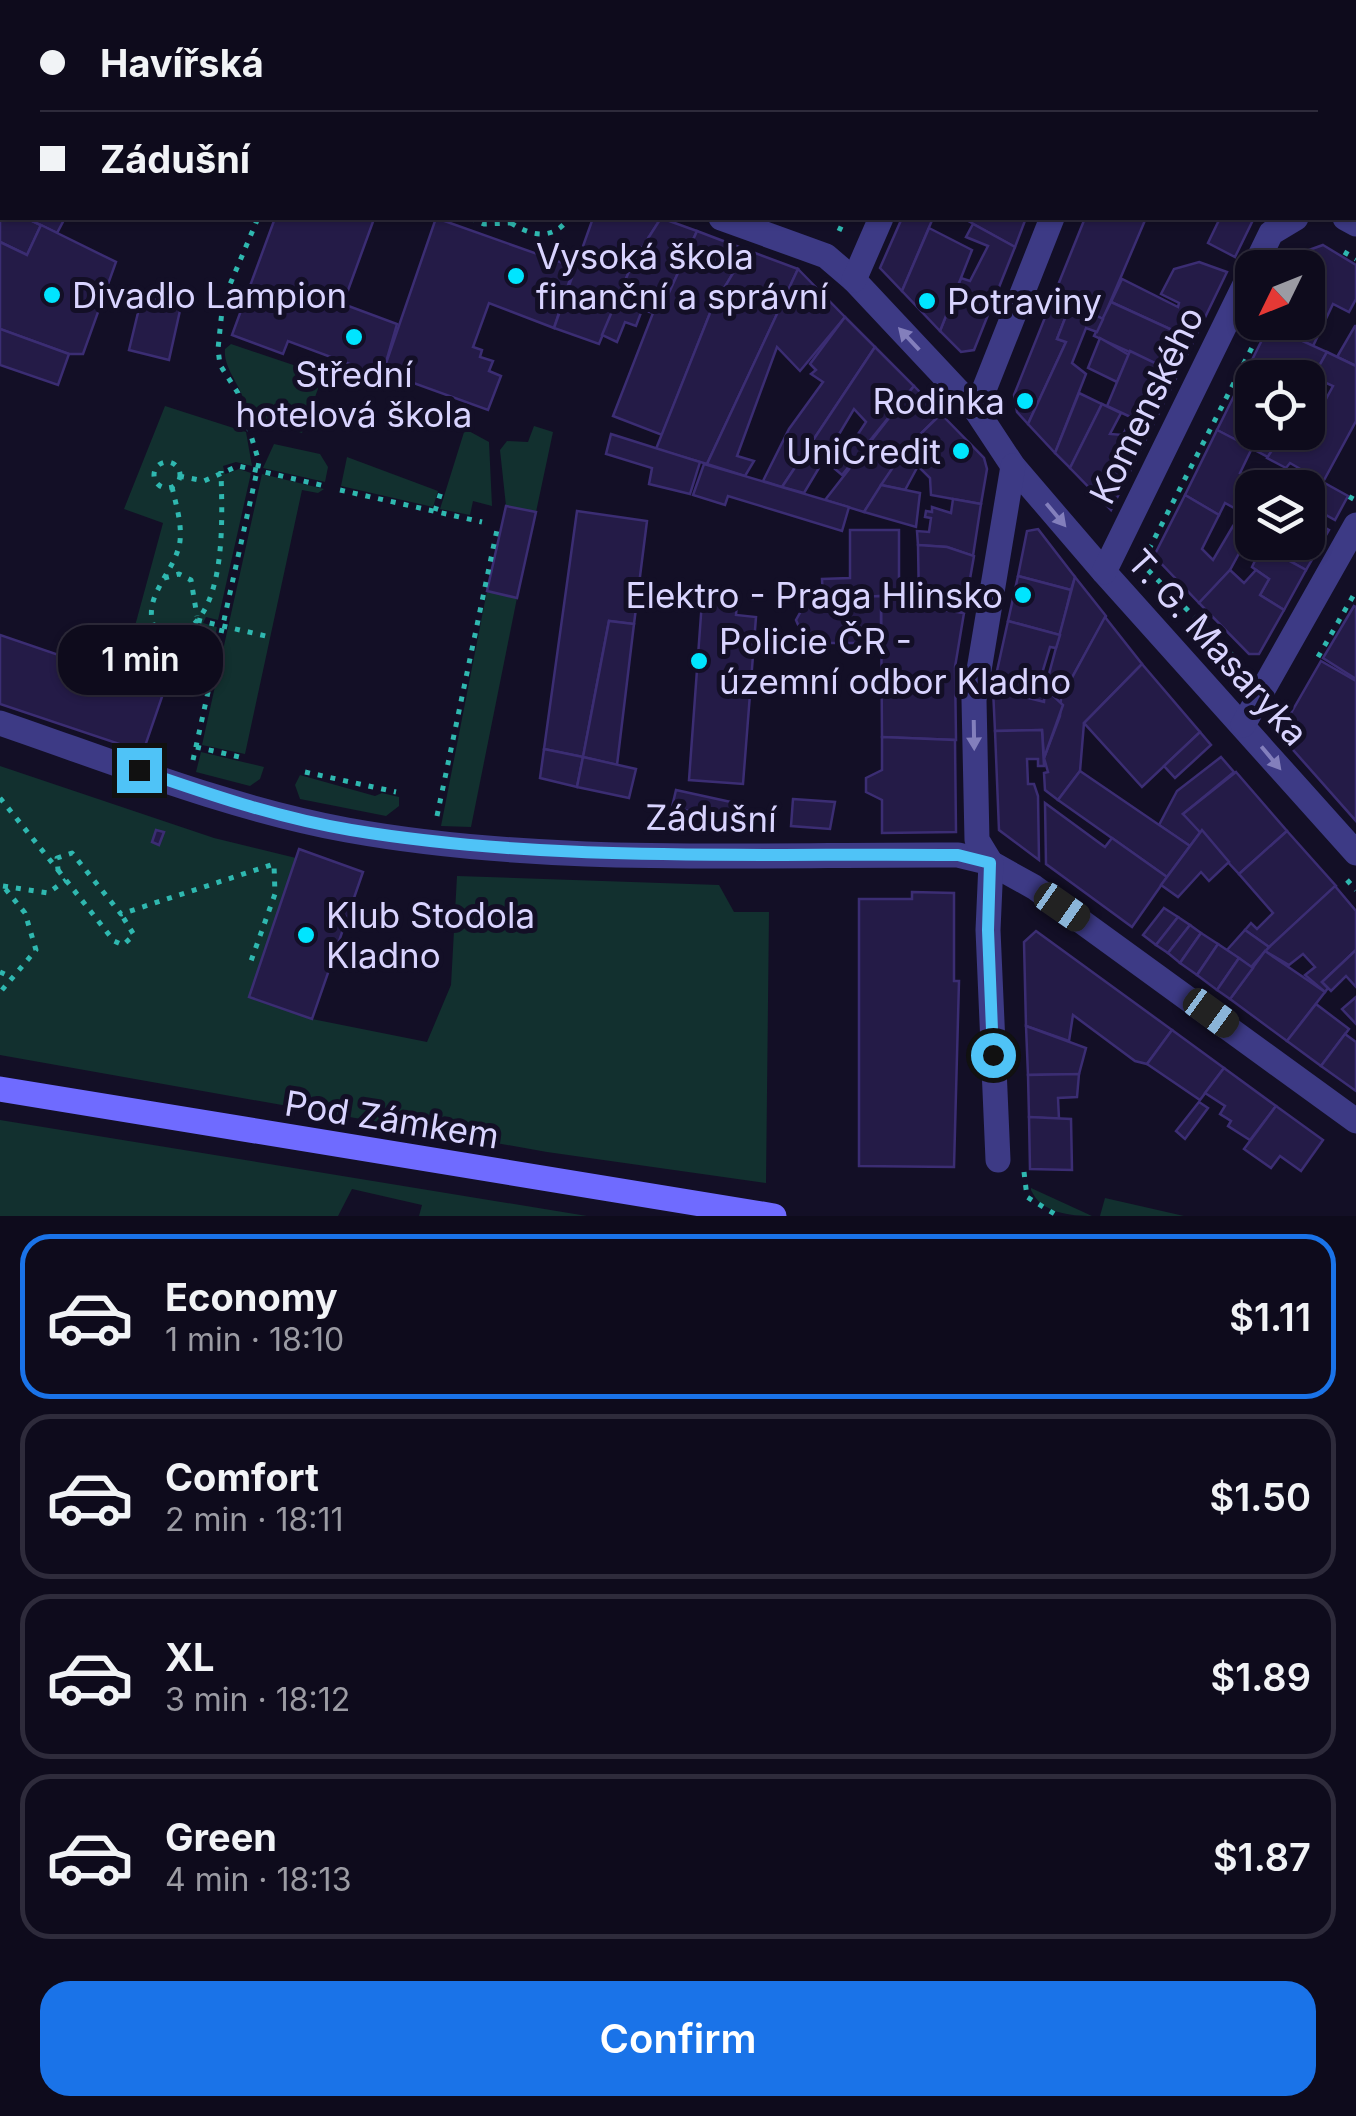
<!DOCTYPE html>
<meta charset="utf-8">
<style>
:root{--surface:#0e0b1c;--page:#171425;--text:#f1f3f6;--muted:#9b9ba3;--line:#2e2b3b;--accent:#1a73e8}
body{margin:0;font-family:Inter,sans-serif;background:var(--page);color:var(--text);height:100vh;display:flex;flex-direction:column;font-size:38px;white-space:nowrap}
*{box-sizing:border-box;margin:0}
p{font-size:32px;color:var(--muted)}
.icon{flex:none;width:55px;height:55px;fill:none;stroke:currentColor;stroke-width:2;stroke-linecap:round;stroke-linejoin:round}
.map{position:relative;height:1216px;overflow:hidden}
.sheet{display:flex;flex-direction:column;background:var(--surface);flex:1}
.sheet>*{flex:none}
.top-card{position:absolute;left:0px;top:0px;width:1358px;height:220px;box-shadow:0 2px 8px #0004,0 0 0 2px var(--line);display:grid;align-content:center;height:220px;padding:0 40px;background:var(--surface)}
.needle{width:65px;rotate:227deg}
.controls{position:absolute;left:1235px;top:250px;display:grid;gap:20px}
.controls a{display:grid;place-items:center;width:90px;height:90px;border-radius:20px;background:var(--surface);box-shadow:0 2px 8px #0004,0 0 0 2px var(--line);font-size:50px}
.end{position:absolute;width:45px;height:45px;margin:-22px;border:12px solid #4fc3f7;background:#111;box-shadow:0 0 0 5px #111}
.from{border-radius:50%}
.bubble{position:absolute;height:70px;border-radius:30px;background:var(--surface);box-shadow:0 2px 8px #0004,0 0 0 2px var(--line);font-size:32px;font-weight:600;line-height:70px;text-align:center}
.car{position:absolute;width:30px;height:60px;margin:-30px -15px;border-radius:12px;box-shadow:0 0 8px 2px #0007;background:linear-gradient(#222 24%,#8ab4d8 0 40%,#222 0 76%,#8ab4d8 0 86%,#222 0)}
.top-card b{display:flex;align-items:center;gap:35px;height:95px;font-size:38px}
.top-card b+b{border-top:2px solid var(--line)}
.top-card i{width:25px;height:25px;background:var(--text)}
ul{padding:18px 0 0;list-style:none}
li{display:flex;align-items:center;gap:30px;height:165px;margin:0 20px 15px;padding:0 20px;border:5px solid var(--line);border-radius:30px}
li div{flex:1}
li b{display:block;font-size:38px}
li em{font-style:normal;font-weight:600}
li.selected{border-color:var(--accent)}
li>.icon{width:90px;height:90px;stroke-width:1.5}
.action{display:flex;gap:20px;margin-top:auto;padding:20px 40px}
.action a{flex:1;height:115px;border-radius:30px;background:var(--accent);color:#fff;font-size:40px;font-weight:600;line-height:115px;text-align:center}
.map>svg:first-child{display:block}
.green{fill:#12302f}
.building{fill:#241b47;stroke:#3b2d73;stroke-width:2.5}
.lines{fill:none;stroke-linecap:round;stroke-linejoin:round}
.path{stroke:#2fb8b0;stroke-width:5;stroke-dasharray:5 8;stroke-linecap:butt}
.street{stroke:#3d3a85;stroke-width:25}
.secondary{stroke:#6f6bff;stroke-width:25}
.oneway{fill:#837fbc}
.route{stroke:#4fc3f7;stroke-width:12}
.poi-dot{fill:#00e5ff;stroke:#130f26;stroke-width:4}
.labels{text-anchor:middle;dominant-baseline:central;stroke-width:10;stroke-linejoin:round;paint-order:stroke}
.poi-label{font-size:35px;fill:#d9d4ff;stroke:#130f26;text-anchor:start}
.street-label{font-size:35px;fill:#d9d4ff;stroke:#130f26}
</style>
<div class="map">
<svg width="1356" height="1216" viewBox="0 0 1356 1216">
<rect width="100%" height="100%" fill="#130f26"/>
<g class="green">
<path d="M231,344L323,375L302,433L262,420L246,407C242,386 223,369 225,349Z"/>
<path d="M165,406L246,432L252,466L236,462L223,466L225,474L239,469L251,473L218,620L206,617L203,623L217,627L207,670L129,648L163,523L124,509Z"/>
<path d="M534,426L553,432L536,512L506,506L500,450L507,441L528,442Z"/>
<path d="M465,429L489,442L492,506L473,501L470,515L440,509Z"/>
<path d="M274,444L320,454L328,467L325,482L263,468Z"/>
<path d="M347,457L438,491L433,507L341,486Z"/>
<path d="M262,474L324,489L318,493L302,490L245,754L202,745Z"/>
<path d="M487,591L517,598L471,827L441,826Z"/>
<path d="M201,752L264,767L260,779L250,786L196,772Z"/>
<path d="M0,766L214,838L296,858L249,997L312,1019L427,1042L451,985L457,876L719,885L734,912H769L766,1183L547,1152L0,1055Z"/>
<path d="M300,775L375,796L382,793L399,797V806L386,816L300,799L295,785Z"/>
<path d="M0,1120L587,1216H419L422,1205L352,1189L338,1216H0Z"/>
<path d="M1031,1190V1188L1092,1216C1070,1216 1041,1213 1031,1190Z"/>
<path d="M1105,1198L1184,1216H1100Z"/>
</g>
<g class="building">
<path d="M560,0H610L611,2H565Z"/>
<path d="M740,0H777L779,1L739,2Z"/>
<path d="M995,0H1058L1057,2Z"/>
<path d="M1284,0H1356V2H1289Z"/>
<path d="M0,205L2,218H26L41,225L27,255L0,242Z"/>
<path d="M26,218H65L57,233Z"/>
<path d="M275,218L374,219L343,304L397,324L382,376L288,341L283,354L232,335Z"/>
<path d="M436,218L574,267L554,328L489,303L473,347L482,350L480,357L493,361L489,371L501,376L488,410L383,372Z"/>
<path d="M593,218H661L633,262L599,344L554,328Z"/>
<path d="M661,218L697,231L663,306L653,313L642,310L636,326L625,322L617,342L602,335L633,262Z"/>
<path d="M902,218H933L902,291L880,268Z"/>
<path d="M963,218H1026L1015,247Z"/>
<path d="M1085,218H1146L1103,319L1054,295Z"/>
<path d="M1220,218H1254L1235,257L1208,243Z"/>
<path d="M973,224L1015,247L974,350L961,352L940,331L961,278L970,281L988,246L966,237Z"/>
<path d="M41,225L116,262L83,354H69L0,329V242L27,255Z"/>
<path d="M929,228L972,250L940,331L902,291Z"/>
<path d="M697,231L747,250L712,308L662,435L613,416L653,313L663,306Z"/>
<path d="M1323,245L1356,265V299L1349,312L1333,304L1313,346L1269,326L1308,322V268H1298L1306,251Z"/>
<path d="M747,250L798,269L707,464L656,449L712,308Z"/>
<path d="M1199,262L1227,272L1194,340L1111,302L1122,279L1178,307L1179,303L1161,294L1174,269Z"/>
<path d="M798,269L845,317L800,371L777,347L737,456L754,461L745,476L707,464Z"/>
<path d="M1054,295L1071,303L1057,339L1066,342L1028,424L1017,412L1014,395Z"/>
<path d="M142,296L181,306L169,360L129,350Z"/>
<path d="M1111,302L1194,340L1178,374L1094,336Z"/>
<path d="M1071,303L1103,319L1097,332L1086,328L1072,363L1086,374L1055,453L1028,424L1066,342L1057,339Z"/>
<path d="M845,317L875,347L782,487L763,481L789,429L823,382L811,374L816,370L810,364Z"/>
<path d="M1269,326L1327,352L1313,377L1295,367L1290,378H1252V432L1283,433L1268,457L1217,430Z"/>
<path d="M1355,326H1356V366L1337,357Z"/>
<path d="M0,329L69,354L58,385L0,365Z"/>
<path d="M1100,338L1129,355L1117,382L1088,368Z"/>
<path d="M875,347L914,386L842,475L835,469L866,422L854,409L804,493L782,487Z"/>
<path d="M1130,351L1178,374L1152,427L1107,406Z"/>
<path d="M1327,352L1356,366V421L1323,482L1290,463L1286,468L1267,458L1283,433L1300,442L1308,432L1333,386L1313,377Z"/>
<path d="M914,386L941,414L906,448L864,512L825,500Z"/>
<path d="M1079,393L1102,404L1070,468L1055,453Z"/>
<path d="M1102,404L1121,413L1110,434L1123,435L1131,418L1152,427L1111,510L1070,468Z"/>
<path d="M941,414L984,458L987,469L981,504L931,495L930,478L918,466L905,490L881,485L906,448Z"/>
<path d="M1217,430L1252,448L1240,473L1252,478L1236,509L1225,503L1219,515L1185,495Z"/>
<path d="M611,434L700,462L690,494L649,484L652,468L606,454Z"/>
<path d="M704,464L849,507L842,531L728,496L725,505L693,495Z"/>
<path d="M1312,476L1348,496L1335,520L1308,505L1305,488Z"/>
<path d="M881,485L920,493L916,527L864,512Z"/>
<path d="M1185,495L1219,515L1202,549L1213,560L1233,526L1249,535L1230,570L1199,603L1154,556Z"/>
<path d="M953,499L981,504L973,556L947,547L918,545L917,531L929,532L931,518L925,517L926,511L932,512V507L951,513Z"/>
<path d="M506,506L536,512L517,598L487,591Z"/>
<path d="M577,511L647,521L634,624L609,621L583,757L544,749Z"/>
<path d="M1308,518L1329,530L1306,570L1257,542H1308Z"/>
<path d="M1038,529L1075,577L1071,590L1018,576L1027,531Z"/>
<path d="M850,530H899V604L964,613L955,667L956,740L882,737L881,596L823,598L822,579L850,578Z"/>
<path d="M918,545L947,547L974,556L964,613L919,604Z"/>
<path d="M1262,546L1306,570L1284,610L1260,595L1269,579L1252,567Z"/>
<path d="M1230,570L1244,583L1256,570L1269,579L1260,595L1284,610L1259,654H1249L1199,603Z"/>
<path d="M1018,576L1071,590L1060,635L1008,621Z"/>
<path d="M1075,577L1106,616L1065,690L1049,674Z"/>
<path d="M881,596V643H819V638L802,634L796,620L805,604L819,603V598Z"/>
<path d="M702,601L737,603L736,615L756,617L743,784L689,780Z"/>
<path d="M1354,606L1356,607V679L1323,658Z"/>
<path d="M1105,617L1142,664L1084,723L1080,771L1058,800L1045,790L1044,773L1048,772L1044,758L1060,716L1061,698Z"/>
<path d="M609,621L634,624L617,765L583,757Z"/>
<path d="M1008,621L1060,635L1056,648L1050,647L1041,677L1048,679L1044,702L993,689Z"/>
<path d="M0,635L164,691L143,752L0,704Z"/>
<path d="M1321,661L1356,681V821L1279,734Z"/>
<path d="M1142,664L1200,732L1142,787L1084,723Z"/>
<path d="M1045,688L1063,705L1044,758L1042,730L995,731L993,689L1044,702Z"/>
<path d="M1042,730L1044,766H1038V759H1027L1028,784H1034L1038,796L1039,860L999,830L995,731Z"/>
<path d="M1200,732L1211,745L1175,778L1164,766Z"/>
<path d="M882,737L955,740L956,832L882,833V800L866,792V778L882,770Z"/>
<path d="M544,749L583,757L577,787L540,778Z"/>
<path d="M583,757L636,769L629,798L577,787Z"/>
<path d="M1221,757L1234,772L1183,814L1202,830L1190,846L1159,825L1177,791Z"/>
<path d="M1080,771L1190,846L1167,877L1058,800Z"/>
<path d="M1236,772L1287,831L1239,874L1183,814Z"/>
<path d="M676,790L740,804L736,822L672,807Z"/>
<path d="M793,799L835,802L830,829L791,826Z"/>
<path d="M1045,803L1105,847L1112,838L1167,877L1132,927L1046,864Z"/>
<path d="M156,830L164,832L159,845L152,842Z"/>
<path d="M1202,830L1229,862L1209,881L1201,872L1178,897L1161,885Z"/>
<path d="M1287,831L1336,886L1269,947L1245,930L1251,923L1257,929L1273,913L1239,874Z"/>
<path d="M299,849L363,872L312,1019L249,997Z"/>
<path d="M1335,886L1356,911V950L1322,982L1328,988L1325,992L1305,975L1315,967L1303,954L1289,965L1265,951Z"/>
<path d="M912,892L954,893V981H959L954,1167L859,1166V899H912Z"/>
<path d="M1164,908L1178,917L1156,945L1143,935Z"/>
<path d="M1178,917L1190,925L1168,953L1156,945Z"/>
<path d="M1190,925L1201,933L1180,963L1168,953Z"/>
<path d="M1245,930L1269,947L1251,967L1227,950Z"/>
<path d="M1036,931L1172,1030L1147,1064L1135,1061L1073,1015L1069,1041L1026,1026L1024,942Z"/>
<path d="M1201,933L1218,944L1197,975L1180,963Z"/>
<path d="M1218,944L1239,958L1217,990L1197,975Z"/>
<path d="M1356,950V987L1346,976L1331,991L1322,982Z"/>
<path d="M1265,951L1325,992L1287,1041L1230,999Z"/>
<path d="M1239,958L1253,968L1230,999L1217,990Z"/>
<path d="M1356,997V1024L1342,1009Z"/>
<path d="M1316,1004L1349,1029L1321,1066L1287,1041Z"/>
<path d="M1026,1026L1086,1048L1079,1074L1028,1075Z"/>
<path d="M1172,1030L1224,1068L1200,1100L1147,1064Z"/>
<path d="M1345,1034L1356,1042V1091L1321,1066Z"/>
<path d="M1224,1068L1276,1106L1250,1140L1228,1126L1231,1121L1220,1114L1225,1106L1205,1093Z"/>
<path d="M1079,1074L1077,1097L1058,1098L1059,1119L1029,1117L1028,1075Z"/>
<path d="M1199,1102L1208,1108L1185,1139L1176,1131Z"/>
<path d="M1276,1106L1323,1140L1301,1171L1280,1156L1271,1168L1244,1149Z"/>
<path d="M1029,1117L1071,1119L1072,1170L1030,1169Z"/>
</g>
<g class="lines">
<g class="path">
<path d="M936,2L937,0"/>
<path d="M1355,21L1356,19"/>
<path d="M1355,135L1356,133"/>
<path d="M408,218H418"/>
<path d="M470,218L484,224L511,223L507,218"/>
<path d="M511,223C531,236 553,241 569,218"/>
<path d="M839,231L845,218"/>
<path d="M1344,252L1356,259"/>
<path d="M1292,268L1302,248"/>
<circle cx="167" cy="475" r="13"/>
<path d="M179,476L204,481L238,466L325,486"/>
<path d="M172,487C176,505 182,523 180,541C176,572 140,597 155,629L169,637C229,627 222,516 221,471"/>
<path d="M340,490L482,522"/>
<path d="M1350,500L1356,489"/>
<path d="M435,511L441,492"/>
<path d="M1139,561L1244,667"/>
<path d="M1143,561L1265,322"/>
<path d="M164,578L179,574L191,580L197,616"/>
<path d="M197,620L270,637"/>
<path d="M1318,657L1356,591"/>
<path d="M196,747L244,758"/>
<path d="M193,760L259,462L238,393L220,365L218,349L223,301L258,218"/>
<path d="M305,772L396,792"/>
<path d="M0,798L58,870L57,858L72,853L121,914L274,864L275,894L251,961"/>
<path d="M437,816L498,525"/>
<path d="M58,870L114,941L123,945L134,935L121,914"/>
<path d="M1347,880L1356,890"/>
<path d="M3,886L48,893L66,880"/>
<path d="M0,972L11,977"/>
<path d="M2,990L36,950L25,913L3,886"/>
<path d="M1024,1172L1027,1197L1058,1216"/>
</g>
<g class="street">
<path d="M94,0L108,2"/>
<path d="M512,2L513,0"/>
<path d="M801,2L802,0"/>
<path d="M972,2L973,0"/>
<path d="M1138,2L1139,0"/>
<path d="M1355,94L1356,92"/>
<path d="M721,218L826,256L854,280L976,410L1013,466L1104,572L1356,853"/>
<path d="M1345,218L1356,224"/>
<path d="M1254,268L1271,233L1296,218"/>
<path d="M854,280L881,218"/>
<path d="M976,410L1052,218"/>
<path d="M1104,572L1252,270"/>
<path d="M0,723C114,762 228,808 347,830C546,866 756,854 958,855L991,863L1034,887L1356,1121"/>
<path d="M1243,725L1356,525"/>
<path d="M998,1160L988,930L991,863L977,840L974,700L1013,466"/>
</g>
<path class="secondary" d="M0,1089L774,1216"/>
</g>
<defs><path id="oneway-solid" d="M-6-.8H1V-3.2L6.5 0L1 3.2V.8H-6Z" transform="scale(2.5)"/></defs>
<g class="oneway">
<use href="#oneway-solid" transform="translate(909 339) rotate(-133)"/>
<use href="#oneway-solid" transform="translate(1056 515) rotate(50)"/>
<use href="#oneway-solid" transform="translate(974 735) rotate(89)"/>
<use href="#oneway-solid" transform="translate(1271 758) rotate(50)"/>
</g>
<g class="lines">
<path class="route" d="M139,770C208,794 278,818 351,830C550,863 756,853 958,855L990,863L988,930L993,1055"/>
</g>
<g class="poi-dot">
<circle cx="516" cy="276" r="10"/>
<circle cx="52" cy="295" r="10"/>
<circle cx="927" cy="301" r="10"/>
<circle cx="354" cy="337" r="10"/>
<circle cx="1025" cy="401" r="10"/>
<circle cx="961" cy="451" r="10"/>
<circle cx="1023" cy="595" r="10"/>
<circle cx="699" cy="661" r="10"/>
<circle cx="306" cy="935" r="10"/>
</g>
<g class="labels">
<g class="poi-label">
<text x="536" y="256">Vysoká škola<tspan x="536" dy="40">finanční a správní</tspan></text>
<text x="72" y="295">Divadlo Lampion</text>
<text x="947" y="301">Potraviny</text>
<text x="354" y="374" text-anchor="middle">Střední<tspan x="354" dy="40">hotelová škola</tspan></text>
<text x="1005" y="401" text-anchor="end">Rodinka</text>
<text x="941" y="451" text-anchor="end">UniCredit</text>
<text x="1003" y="595" text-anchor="end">Elektro - Praga Hlinsko</text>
<text x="719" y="641">Policie ČR -<tspan x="719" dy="40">územní odbor Kladno</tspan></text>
<text x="326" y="915">Klub Stodola<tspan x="326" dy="40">Kladno</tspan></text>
</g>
<g class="street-label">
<text transform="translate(1146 405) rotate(-64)">Komenského</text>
<text transform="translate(1218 647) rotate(48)">T. G. Masaryka</text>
<text transform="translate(711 818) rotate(1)">Zádušní</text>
<text transform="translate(392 1119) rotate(9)">Pod Zámkem</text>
</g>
</g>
</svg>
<div class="controls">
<a><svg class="needle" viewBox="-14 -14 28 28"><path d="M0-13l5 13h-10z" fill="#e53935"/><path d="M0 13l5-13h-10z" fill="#9b9ba3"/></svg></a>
<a><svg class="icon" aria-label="locate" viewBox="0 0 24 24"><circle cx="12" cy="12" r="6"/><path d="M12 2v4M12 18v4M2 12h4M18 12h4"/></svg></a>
<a><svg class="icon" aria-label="layers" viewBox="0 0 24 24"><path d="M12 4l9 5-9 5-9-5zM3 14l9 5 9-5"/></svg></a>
</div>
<i class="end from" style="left:993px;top:1055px"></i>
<i class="end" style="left:139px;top:770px"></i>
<div class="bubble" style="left:58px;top:625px;width:165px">1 min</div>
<i class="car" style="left:1062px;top:907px;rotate:125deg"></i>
<i class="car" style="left:1211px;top:1013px;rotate:126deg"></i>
<div class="top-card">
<b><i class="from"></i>Havířská</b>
<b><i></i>Zádušní</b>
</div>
</div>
<section class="sheet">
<ul>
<li class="selected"><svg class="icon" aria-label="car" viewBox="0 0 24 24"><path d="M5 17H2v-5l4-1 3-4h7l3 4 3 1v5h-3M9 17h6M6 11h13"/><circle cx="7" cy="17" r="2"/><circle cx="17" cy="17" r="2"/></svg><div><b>Economy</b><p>1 min · 18:10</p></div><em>$1.11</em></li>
<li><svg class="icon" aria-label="car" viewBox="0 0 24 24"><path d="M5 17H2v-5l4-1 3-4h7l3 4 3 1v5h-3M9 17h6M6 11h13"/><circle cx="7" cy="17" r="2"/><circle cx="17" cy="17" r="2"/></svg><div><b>Comfort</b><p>2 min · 18:11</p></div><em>$1.50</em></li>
<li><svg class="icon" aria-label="car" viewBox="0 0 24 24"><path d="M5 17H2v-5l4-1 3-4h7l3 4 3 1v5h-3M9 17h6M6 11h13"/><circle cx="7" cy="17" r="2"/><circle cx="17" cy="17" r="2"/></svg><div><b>XL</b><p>3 min · 18:12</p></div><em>$1.89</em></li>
<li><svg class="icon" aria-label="car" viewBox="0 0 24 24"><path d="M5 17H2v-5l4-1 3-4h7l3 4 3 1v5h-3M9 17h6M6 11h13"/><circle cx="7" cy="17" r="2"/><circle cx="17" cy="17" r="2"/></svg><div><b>Green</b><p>4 min · 18:13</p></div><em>$1.87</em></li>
</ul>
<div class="action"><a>Confirm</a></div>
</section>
